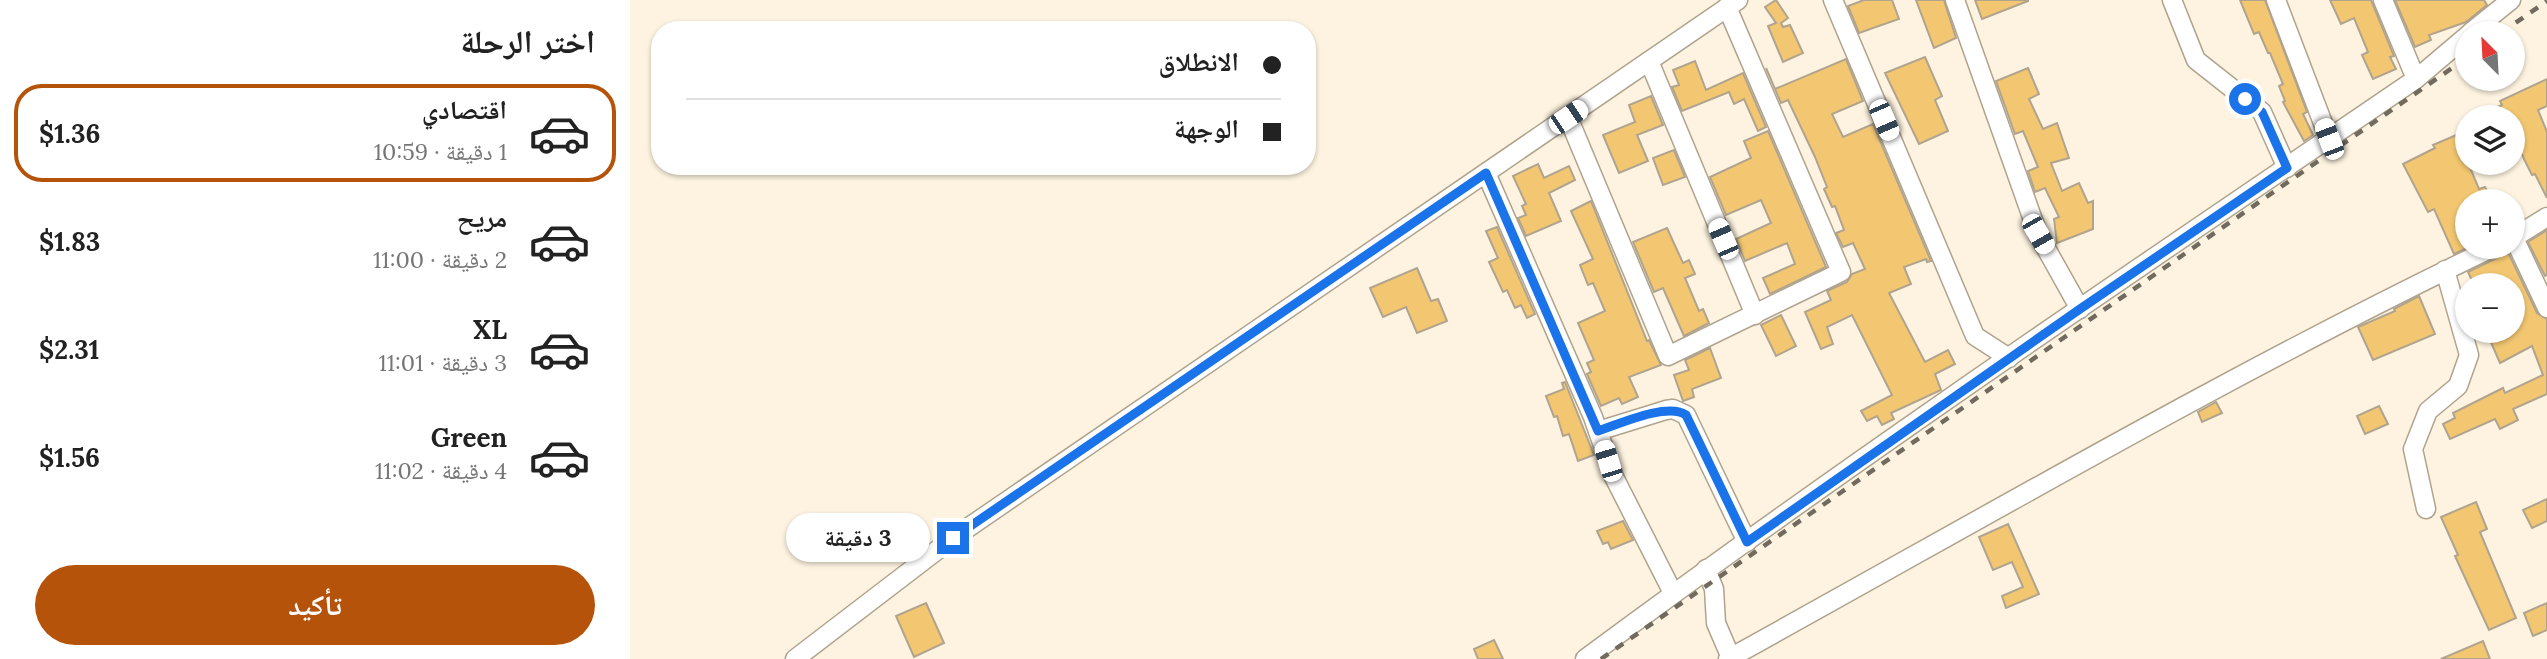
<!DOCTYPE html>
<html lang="ar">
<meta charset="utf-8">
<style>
:root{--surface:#fff;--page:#f2f2f2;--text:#222;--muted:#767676;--line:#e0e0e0;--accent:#b45309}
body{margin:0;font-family:Lora,"Noto Naskh Arabic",serif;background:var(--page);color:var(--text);direction:rtl;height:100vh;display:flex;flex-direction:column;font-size:26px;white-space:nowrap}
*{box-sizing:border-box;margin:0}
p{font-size:23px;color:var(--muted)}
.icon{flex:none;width:38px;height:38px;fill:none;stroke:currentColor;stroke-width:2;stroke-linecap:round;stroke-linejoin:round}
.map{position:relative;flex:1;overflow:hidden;direction:ltr}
.details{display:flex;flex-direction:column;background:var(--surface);width:630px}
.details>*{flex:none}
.guide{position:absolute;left:21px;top:21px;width:665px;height:154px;border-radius:28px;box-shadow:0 2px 5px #0004;direction:rtl;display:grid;align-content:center;height:154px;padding:0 35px;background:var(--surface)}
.needle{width:46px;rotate:336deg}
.tools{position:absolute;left:1825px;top:21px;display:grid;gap:14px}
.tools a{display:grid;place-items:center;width:70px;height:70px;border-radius:50%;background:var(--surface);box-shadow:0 2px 5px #0004;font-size:35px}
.end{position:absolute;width:32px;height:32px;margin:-16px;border:9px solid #1a73e8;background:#fff;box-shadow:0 0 0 4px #fff}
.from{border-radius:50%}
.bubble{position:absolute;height:49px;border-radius:24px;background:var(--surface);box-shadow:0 2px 5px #0004;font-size:23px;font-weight:700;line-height:49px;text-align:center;direction:rtl}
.car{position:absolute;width:21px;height:42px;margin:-21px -10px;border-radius:9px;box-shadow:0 0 5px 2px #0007;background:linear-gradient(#fff 24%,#345 0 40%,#fff 0 76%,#345 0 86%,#fff 0)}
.guide b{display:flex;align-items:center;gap:24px;height:66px;font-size:26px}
.guide b+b{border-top:2px solid var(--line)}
.guide i{width:18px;height:18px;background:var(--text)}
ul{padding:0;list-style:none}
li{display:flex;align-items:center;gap:21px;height:98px;margin:0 14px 10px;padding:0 21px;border:4px solid transparent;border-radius:28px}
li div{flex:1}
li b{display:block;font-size:26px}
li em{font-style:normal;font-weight:700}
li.on{border-color:var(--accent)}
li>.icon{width:63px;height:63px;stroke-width:1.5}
h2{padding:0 35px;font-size:32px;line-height:84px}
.cta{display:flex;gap:14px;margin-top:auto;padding:14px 35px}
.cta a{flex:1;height:80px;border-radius:42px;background:var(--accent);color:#fff;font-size:28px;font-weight:700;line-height:80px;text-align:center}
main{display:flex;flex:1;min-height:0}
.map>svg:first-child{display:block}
.building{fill:#f3c771;stroke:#b0a48e;stroke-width:2}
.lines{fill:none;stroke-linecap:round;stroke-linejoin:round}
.street-casing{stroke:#afa38d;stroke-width:21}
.street{stroke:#fff;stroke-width:18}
.rail{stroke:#716b5f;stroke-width:4.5;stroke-dasharray:9 9;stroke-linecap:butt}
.route{stroke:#1a73e8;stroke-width:9}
</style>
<main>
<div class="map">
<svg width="1917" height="659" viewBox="0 0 1917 659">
<rect width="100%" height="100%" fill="#fdf3e0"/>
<g class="building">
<path d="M1146,0L1158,18L1151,23L1153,27L1160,25L1173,53L1153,62L1138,26L1146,23L1135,7Z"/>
<path d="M1234,0H1262L1269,19L1229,33L1218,6Z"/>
<path d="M1286,0H1314L1326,38L1304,48Z"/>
<path d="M1345,0H1398V1L1352,19Z"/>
<path d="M1610,0H1635L1677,112L1673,114L1683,135L1674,141L1653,102L1655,101L1649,86L1653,84L1640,53H1638L1629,32L1624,34Z"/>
<path d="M1700,0H1741L1764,56L1760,57L1766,69L1743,79L1732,55L1738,52L1724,18L1711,24Z"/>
<path d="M1765,0H1854L1857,5L1836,22L1799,35L1801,40L1785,47Z"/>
<path d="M1295,57L1312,96L1305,100L1318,131L1289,144L1255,73Z"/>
<path d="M1216,59L1233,101L1202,114L1213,137L1243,124L1301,261L1297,262L1296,259L1274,267L1281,284L1259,293L1295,362L1318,350L1325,364L1305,374L1311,390L1261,413L1264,419L1252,425L1247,416L1237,421L1231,411L1262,395L1222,315L1197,327L1203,344L1191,349L1175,312L1201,300L1197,291L1217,282L1222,274L1235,269L1223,243L1213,247L1206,233L1214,230L1205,206L1202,207L1194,189L1197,187L1185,157L1158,100L1151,103L1136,68L1145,89Z"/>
<path d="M1065,61L1076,90L1113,73L1136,127L1128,131L1114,99L1104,104L1099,92L1052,111L1042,87L1049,85L1043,70Z"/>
<path d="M1398,68L1409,94L1399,99L1413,129L1427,123L1439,158L1421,163L1432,191L1449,183L1458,203L1463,201V229L1427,243L1424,219L1429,217L1415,188L1405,192L1398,171L1408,167L1393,131L1385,134L1366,81Z"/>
<path d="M1917,79V106L1908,110L1917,132V198L1905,174L1902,175L1894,159L1883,132V117H1846L1872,105L1870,101Z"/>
<path d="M1021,96L1033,125L1007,135L1018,161L989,173L973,135L1005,122L999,105Z"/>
<path d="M1838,130V163L1849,189L1855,187L1863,201H1838L1839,247L1824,254L1804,209L1798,212L1773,164L1805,148L1803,145Z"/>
<path d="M1138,131L1196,267L1140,294L1133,278L1165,264L1157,243L1115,261L1106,239L1141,223L1131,200L1096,215L1080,177L1121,158L1114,141Z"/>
<path d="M1044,150L1055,177L1033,185L1023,158Z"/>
<path d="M908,164L914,178L939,166L945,180L919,193L931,221L896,236L888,218L896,215L892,206L896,204L883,176Z"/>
<path d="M961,201L1017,341L1019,340L1031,365L999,377L1008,397L992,404L989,398L971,406L957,374L961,372L957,363L964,360L948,323L975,311L963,283L958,285L950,265L963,259L941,211Z"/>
<path d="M867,227L905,314L897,318L891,305L885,308L877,290L873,292L859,262L868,258L856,231Z"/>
<path d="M1037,228L1053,263L1059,260L1065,274L1055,278L1069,311L1073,309L1079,323L1054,336L1033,288L1024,292L1003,242Z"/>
<path d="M1917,230V275L1915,276L1898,242Z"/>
<path d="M1876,248L1907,313L1917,319V394L1883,409L1888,420L1870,429L1865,419L1820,439L1813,424L1825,418L1823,413L1873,388L1875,393L1913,375L1902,346L1870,363L1856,331H1883V285H1844L1838,272L1869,257Z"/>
<path d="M787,268L801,301L808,299L817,321L787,333L776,307L753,317L740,288Z"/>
<path d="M1789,296L1805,334L1743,360L1728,327L1765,311L1764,309Z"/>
<path d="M1151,315L1166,346L1146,356L1131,325Z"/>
<path d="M1080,348L1091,378L1062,389L1064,397L1053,401L1044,375L1059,370L1055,360Z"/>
<path d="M935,382L964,455L948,461L939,434L933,436L927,416L924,417L916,396L934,389L932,383Z"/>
<path d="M1586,402L1592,413L1572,422L1568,412Z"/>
<path d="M1749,406L1758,424L1735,434L1727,416Z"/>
<path d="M1917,499V521L1902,528L1893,510Z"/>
<path d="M1846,502L1857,529L1850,532L1886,618L1859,630L1825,556L1828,555L1811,517Z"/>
<path d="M993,521L1003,540L981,549L978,542L973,544L967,531Z"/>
<path d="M1378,524L1409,594L1376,608L1372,596L1393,587L1382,562L1363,570L1349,537Z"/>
<path d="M296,603L314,643L284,657L266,616Z"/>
<path d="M1917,603V630L1903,636L1894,613Z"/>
<path d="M864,640L873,659H848L844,649Z"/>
<path d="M1853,641L1860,659H1811Z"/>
</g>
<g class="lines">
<g class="street-casing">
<g id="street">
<path d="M1203,0L1345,336L1379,358"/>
<path d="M1325,0L1408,234L1450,309"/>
<path d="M1542,0L1566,60L1632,112L1657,168"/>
<path d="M1646,0L1699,139"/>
<path d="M1753,0L1786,79"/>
<path d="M1840,33L1881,0"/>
<path d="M1019,61L1125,315"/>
<path d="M938,117L1038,356L1211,272L1097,7"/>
<path d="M856,173L963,417L984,477L1043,593"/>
<path d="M1883,238L1917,217"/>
<path d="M1884,238L1917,308"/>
<path d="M968,431L1036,410L1043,409L1056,415L1117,542"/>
<path d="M1796,509L1783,449L1798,411L1828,386L1839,355L1815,270"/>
<path d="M1076,569L1084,589L1086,623L1101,658"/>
<path d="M165,659L323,538L1108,0"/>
<path d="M955,659C1226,458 1507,269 1786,79L1838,35"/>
<path d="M1098,659C1352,519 1603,372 1864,247"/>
</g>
</g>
<use href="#street" class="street"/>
<g class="rail">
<path d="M1871,33L1917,1"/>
<path d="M971,659L1838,57"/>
</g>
</g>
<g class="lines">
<path class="route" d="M323,538L856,173L968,431C989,424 1038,402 1056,415L1117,542L1450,309L1657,168L1632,112L1615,99"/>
</g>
</svg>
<div class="tools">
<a><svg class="needle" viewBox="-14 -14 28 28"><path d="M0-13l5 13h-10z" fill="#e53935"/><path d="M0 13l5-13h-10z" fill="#767676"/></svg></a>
<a><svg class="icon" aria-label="layers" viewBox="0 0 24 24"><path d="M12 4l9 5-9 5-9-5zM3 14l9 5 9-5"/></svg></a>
<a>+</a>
<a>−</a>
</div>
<i class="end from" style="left:1615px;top:99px"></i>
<i class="end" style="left:323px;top:538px"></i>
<div class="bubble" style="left:156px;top:513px;width:144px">3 دقيقة</div>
<i class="car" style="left:938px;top:117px;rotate:56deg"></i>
<i class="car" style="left:1254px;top:120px;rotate:157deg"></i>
<i class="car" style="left:1699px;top:139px;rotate:339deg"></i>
<i class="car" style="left:1408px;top:234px;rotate:150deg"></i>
<i class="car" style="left:1093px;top:239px;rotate:337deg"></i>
<i class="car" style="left:978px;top:461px;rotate:343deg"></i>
<div class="guide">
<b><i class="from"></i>الانطلاق</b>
<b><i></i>الوجهة</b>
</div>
</div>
<section class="details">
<h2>اختر الرحلة</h2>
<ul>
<li class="on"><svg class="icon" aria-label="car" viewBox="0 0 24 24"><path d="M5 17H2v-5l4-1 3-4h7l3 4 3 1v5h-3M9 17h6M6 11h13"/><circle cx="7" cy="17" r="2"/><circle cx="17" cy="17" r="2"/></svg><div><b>اقتصادي</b><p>1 دقيقة · 10:59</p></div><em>$1.36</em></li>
<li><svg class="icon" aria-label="car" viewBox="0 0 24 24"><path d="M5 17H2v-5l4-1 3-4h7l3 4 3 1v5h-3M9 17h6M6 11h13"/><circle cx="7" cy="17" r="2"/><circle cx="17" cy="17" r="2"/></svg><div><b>مريح</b><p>2 دقيقة · 11:00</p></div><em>$1.83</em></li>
<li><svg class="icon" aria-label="car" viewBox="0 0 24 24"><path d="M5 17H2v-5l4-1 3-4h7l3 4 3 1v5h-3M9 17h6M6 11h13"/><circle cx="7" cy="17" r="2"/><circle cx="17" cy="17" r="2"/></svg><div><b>XL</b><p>3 دقيقة · 11:01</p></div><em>$2.31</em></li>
<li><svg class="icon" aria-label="car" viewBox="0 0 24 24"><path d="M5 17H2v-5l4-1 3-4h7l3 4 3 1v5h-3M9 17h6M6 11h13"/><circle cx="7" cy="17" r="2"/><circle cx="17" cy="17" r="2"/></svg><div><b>Green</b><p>4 دقيقة · 11:02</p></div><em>$1.56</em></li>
</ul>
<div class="cta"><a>تأكيد</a></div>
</section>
</main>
